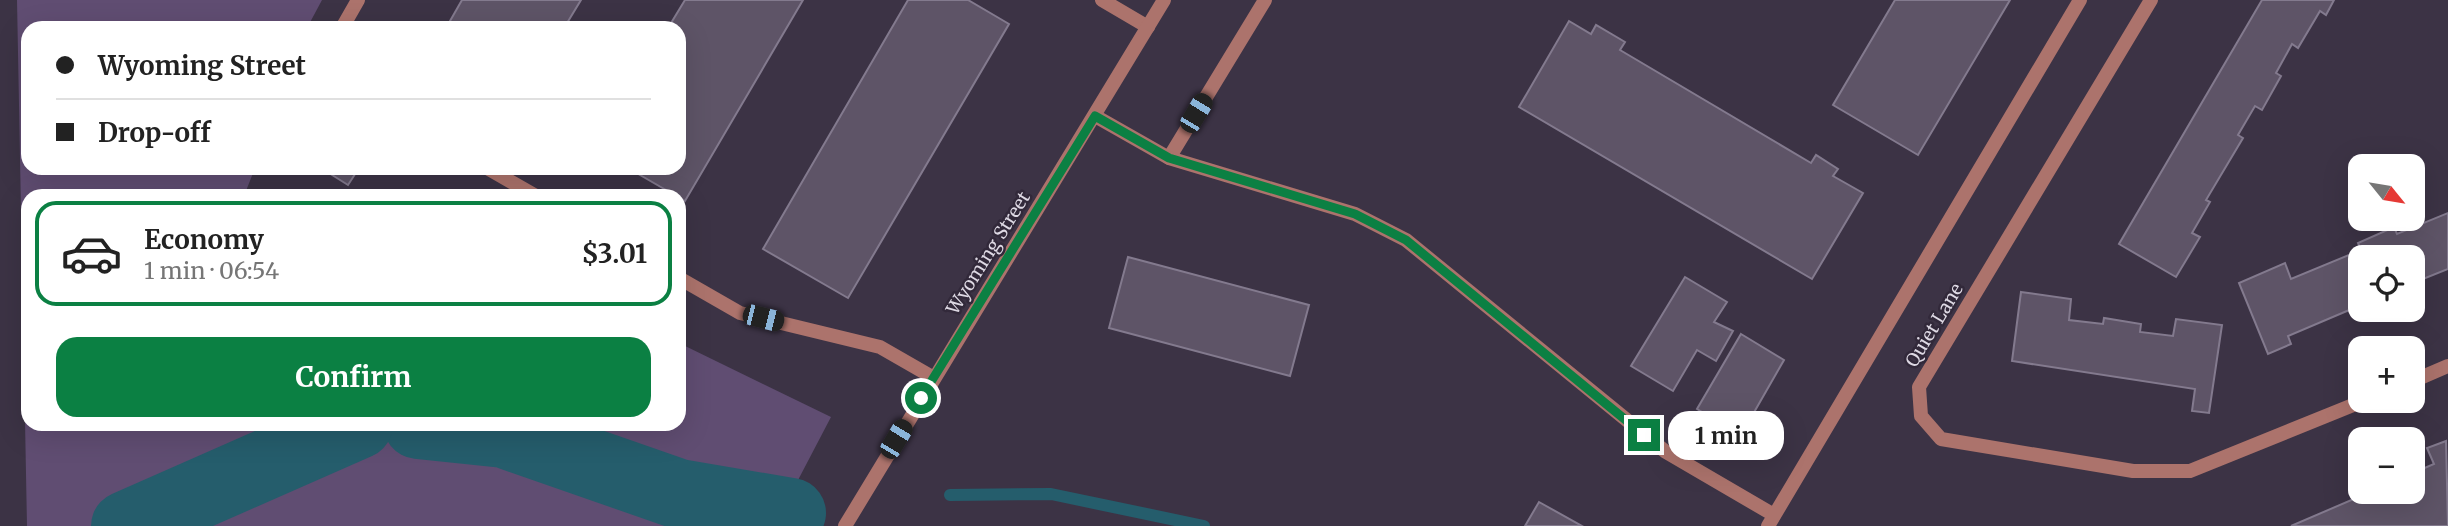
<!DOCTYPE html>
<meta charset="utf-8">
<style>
:root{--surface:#fff;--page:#f2f2f2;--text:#222;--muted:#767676;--line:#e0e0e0;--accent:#0b8043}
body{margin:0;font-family:Merriweather,serif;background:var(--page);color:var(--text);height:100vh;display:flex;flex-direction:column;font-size:26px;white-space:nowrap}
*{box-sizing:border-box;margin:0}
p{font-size:23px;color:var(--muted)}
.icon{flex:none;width:38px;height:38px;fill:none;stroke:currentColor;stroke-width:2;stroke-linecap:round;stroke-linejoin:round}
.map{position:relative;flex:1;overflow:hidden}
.drawer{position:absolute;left:21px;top:189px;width:665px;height:242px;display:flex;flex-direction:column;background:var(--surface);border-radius:21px;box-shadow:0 7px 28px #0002}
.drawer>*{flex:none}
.hud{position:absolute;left:21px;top:21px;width:665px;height:154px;border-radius:21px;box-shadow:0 7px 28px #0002;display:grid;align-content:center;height:154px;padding:0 35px;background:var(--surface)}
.needle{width:46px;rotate:120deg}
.controls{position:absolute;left:2348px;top:154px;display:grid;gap:14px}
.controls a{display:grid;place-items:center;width:77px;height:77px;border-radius:14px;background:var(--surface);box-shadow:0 7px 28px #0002;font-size:35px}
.end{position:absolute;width:32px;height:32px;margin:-16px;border:9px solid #0b8043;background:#fff;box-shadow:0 0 0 4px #fff}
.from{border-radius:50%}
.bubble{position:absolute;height:49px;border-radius:21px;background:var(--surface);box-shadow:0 7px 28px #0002;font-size:23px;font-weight:700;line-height:49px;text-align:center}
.car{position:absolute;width:21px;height:42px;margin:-21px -10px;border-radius:9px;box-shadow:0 0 5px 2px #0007;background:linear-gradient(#222 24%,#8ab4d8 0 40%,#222 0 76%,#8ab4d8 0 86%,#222 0)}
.hud b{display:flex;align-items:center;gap:24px;height:66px;font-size:26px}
.hud b+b{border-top:2px solid var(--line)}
.hud i{width:18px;height:18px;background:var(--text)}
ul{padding:12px 0 0;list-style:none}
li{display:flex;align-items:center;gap:21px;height:105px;margin:0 14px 10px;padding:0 21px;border:4px solid var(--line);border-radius:21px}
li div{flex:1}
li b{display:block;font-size:26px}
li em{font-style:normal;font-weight:700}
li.selected{border-color:var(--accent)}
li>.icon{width:63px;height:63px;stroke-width:1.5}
.cta{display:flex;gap:14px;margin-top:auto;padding:14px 35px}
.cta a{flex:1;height:80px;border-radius:21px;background:var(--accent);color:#fff;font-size:28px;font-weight:700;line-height:80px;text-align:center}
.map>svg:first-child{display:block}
.green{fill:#604d72}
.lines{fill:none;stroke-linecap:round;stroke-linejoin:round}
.stream{stroke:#255d6c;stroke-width:12}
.river{stroke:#255d6c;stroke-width:70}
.building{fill:#5e5467;stroke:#837a8e;stroke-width:2}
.service{stroke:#ac736c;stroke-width:14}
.minor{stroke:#ac736c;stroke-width:14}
.route{stroke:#0b8043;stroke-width:9}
.labels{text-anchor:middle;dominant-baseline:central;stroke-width:5;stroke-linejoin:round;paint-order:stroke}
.street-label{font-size:18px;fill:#ded9e4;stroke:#32293a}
</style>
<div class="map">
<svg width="2448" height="526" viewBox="0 0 2448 526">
<rect width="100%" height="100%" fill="#3c3345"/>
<path class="green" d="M17,0H322L307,28H28V168H255L244,196H28V424H679V343L831,417L774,526H27Z"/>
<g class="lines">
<path class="stream" d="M950,495L1051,494L1204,526"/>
<g class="river">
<path d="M418,424L504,433L679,494L791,513"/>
<path d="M126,526L358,424"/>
</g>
</g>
<g class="building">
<path d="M462,0H581L564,28H446Z"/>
<path d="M685,0H803L685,201L628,168H679V28H668Z"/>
<path d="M908,0H968L1009,24L848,298L763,249Z"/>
<path d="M1895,0H2010L1918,155L1833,105Z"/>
<path d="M2262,0H2334L2326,15L2320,11L2298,48L2292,44L2276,73L2281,76L2262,110L2255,106L2238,135L2243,138L2206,200L2210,202L2192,233L2200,237L2176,277L2119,244Z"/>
<path d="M1569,21L1591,34L1596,25L1625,42L1620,50L1811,163L1816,155L1838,169L1833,176L1863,193L1812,279L1519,107Z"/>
<path d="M321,168H359L348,185Z"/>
<path d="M2448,213V269L2413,283V257H2361V305L2288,336L2291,344L2268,354L2239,283L2285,263L2291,279L2361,250L2358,243L2394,227L2397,234Z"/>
<path d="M1128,257L1309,305L1290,376L1109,328Z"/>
<path d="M1685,277L1727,302L1714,322L1733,331L1716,361L1697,350L1673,391L1631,366Z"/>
<path d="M2021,292L2071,299L2069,320L2103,324L2104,318L2141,324L2140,332L2173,336L2176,319L2222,325L2209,413L2192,411L2195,389L2012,361Z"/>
<path d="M1741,334L1784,360L1741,435L1697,409Z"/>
<path d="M2446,441L2448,526H2291L2370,492H2413V473L2434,464L2427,448Z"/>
<path d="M1539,502L1582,526H1525Z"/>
</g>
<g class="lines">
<g class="service">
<path d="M1102,0L1148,27"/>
<path d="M2151,0L1919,387L1921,416L1941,439L2133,471H2190L2363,401"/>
<path d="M342,28L358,0"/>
<path d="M1095,116L1169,158L1265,0"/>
<path d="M1169,158L1355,214L1406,240L1666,452L1774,515"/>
<path d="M487,168L536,196"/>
<path d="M679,278L740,313L880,347L934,378"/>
<path d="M2413,381L2448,366"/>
</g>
<g class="minor">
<path d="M845,526L1164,0"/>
<path d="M1768,526L2080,0"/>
</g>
</g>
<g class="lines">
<path class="route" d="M921,398L1095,116L1169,158L1355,214L1406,240L1644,435"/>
</g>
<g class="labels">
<g class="street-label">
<text transform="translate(988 253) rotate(-58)">Wyoming Street</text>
<text transform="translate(1934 325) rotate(-59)">Quiet Lane</text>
</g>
</g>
</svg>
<div class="controls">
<a><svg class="needle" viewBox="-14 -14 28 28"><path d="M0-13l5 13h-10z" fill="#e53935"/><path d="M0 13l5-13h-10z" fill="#767676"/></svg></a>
<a><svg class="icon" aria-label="locate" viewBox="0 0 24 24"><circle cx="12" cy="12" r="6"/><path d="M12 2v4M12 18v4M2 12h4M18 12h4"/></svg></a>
<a>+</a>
<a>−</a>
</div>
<i class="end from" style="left:921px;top:398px"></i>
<i class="end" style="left:1644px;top:435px"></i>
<div class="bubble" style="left:1668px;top:411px;width:116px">1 min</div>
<i class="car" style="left:1196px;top:113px;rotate:31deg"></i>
<i class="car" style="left:763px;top:318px;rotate:104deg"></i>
<i class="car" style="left:896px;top:439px;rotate:31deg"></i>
<div class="hud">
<b><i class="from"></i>Wyoming Street</b>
<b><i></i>Drop-off</b>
</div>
<section class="drawer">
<ul>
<li class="selected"><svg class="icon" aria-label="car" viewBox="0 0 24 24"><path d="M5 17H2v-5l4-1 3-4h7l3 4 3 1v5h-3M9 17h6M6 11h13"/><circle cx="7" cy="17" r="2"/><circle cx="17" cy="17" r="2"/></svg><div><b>Economy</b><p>1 min · 06:54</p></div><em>$3.01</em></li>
</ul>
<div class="cta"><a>Confirm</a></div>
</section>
</div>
